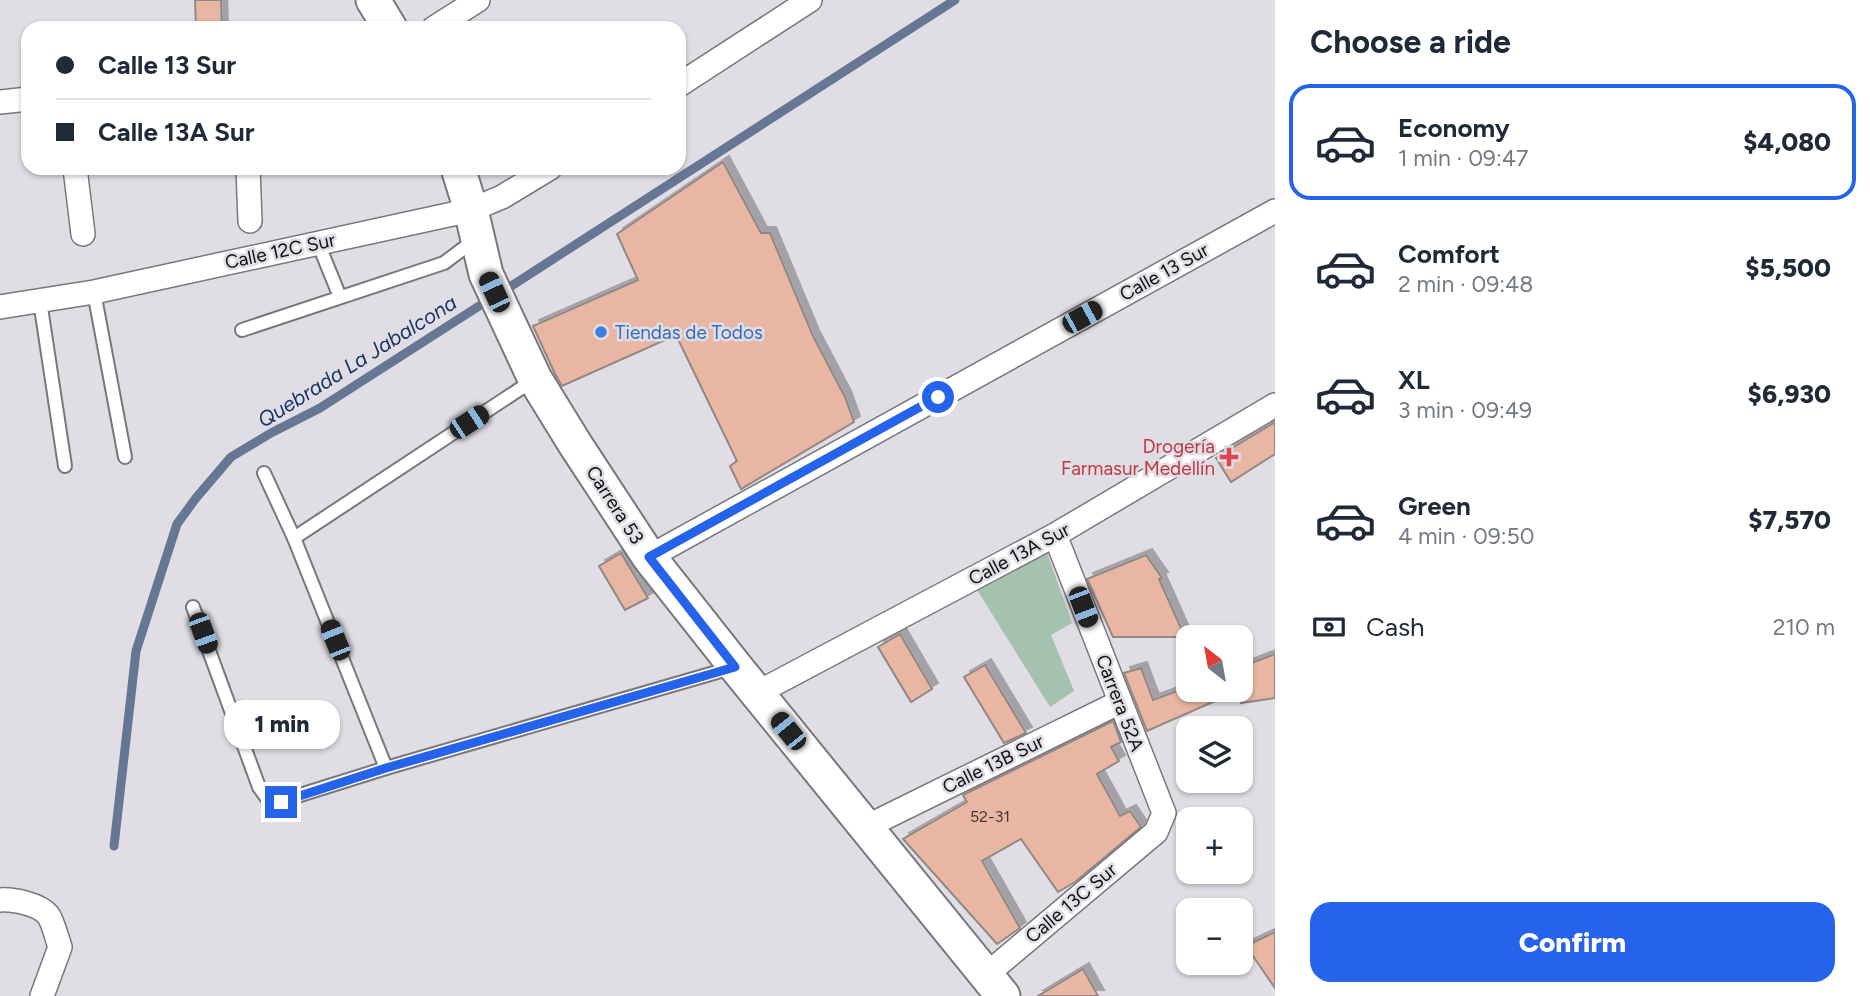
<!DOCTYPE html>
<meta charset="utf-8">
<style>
:root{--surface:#fff;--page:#f6f6f7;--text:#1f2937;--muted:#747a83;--line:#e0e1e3;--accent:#2563eb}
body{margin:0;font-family:Figtree,sans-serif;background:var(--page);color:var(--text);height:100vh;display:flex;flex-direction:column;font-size:26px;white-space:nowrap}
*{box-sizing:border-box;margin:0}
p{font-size:23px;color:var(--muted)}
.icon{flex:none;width:38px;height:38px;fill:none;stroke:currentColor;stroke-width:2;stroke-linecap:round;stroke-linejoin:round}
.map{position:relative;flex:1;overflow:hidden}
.sheet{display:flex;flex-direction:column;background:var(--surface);width:595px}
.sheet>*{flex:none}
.banner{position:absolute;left:21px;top:21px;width:665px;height:154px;border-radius:21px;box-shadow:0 2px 5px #0004;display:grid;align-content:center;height:154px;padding:0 35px;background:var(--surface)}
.needle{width:46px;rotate:329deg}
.controls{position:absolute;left:1176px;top:625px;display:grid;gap:14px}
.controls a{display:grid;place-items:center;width:77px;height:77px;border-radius:14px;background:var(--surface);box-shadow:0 2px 5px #0004;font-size:35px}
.end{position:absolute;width:32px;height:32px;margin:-16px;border:9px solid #2563eb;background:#fff;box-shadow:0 0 0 4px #fff}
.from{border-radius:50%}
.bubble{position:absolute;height:49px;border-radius:21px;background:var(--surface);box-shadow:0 2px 5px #0004;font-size:23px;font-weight:800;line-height:49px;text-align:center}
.car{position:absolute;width:21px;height:42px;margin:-21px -10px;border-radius:9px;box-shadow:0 0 5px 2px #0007;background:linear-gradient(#222 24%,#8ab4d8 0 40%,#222 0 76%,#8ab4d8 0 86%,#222 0)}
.banner b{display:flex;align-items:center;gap:24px;height:66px;font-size:26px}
.banner b+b{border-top:2px solid var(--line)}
.banner i{width:18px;height:18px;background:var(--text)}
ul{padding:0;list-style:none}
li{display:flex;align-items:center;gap:21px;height:116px;margin:0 14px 10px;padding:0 21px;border:4px solid transparent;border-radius:21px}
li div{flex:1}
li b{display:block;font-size:26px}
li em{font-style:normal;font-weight:800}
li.current{border-color:var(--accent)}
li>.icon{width:63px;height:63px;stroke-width:1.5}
h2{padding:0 35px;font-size:32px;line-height:84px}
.pay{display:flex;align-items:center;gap:18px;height:77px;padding:0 35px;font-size:26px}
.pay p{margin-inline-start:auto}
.action{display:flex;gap:14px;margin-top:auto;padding:14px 35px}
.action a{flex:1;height:80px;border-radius:21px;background:var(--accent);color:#fff;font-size:28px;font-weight:800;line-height:80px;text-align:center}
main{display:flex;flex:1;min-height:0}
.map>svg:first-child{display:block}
.green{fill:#a4c2af}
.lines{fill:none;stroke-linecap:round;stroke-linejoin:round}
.stream{stroke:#667693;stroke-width:9}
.building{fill:#e9b6a3;stroke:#908885;stroke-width:2;filter:url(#shadow)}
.lane-casing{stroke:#79777d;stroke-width:16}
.street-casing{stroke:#79777d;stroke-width:26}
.secondary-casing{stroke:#79777d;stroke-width:37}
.lane{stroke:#fff;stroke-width:12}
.street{stroke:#fff;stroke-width:23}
.secondary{stroke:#fff;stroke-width:33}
.route{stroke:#2563eb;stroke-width:9}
.shop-dot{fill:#3f7fe0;stroke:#e0dde4;stroke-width:2.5}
.health-dot{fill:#e0444e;stroke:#e0dde4;stroke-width:2.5}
.labels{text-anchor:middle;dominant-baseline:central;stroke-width:5;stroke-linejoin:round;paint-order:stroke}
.number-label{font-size:16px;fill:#473a36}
.street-label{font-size:19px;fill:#111012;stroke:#e0dde4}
.shop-label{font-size:19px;fill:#366cbe;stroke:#e0dde4;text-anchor:start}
.health-label{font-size:19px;fill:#be3a42;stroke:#e0dde4;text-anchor:end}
.water-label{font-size:21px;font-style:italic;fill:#1a3567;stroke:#e0dde4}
</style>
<main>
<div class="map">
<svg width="1275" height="996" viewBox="0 0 1275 996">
<defs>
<filter id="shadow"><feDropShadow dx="6" dy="-6" stdDeviation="0" flood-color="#0004"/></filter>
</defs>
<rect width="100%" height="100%" fill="#e0dde4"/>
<path class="green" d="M1044,544L1072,623L1051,635L1074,691L1050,707L974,585Z"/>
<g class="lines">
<g class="stream">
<path d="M502,292L955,0"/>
<path d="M114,846L136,651L177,524L196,498L231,457L271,433L320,408L490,299"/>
</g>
</g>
<g class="building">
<path d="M195,0H221L222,28H196Z"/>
<path d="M723,162L761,233H770L813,336L845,397L854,422L741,489L730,466L737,461L676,335L562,386L555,374L533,326L638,280L617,234Z"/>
<path d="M1275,422V454L1231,482L1216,458Z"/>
<path d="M621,553L648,598L625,610L599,566Z"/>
<path d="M1146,555L1162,578L1159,579L1185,637H1113L1087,579Z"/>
<path d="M900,634L932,689L911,702L878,647Z"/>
<path d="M1275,654V698L1241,703V667Z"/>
<path d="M985,665L1026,733L1004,743L964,677Z"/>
<path d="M1141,668L1153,700L1180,690H1240L1147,731L1124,673Z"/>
<path d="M1113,721L1121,742L1111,747L1119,761L1097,774L1120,816L1130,811L1141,827L1075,882L1058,892L1021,839L982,861L1020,928L997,944L903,839L967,802L963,795Z"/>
<path d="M1275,932V988L1246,946Z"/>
<path d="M1083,969L1098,996H1038Z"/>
</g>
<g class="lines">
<g class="lane-casing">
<g id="lane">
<path d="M318,243L340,297"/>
<path d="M94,292L125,457"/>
<path d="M40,301L65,466"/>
<path d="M242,330L444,263L476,239"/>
<path d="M264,473L294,538L386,768"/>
<path d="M294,538L535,379"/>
<path d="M193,607L259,787L269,801H281L386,768L731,668"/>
</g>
</g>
<g class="street-casing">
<g id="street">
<path d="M434,28L478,0"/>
<path d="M679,85L810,0"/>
<path d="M0,102L28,99"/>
<path d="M75,168L83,234"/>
<path d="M248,168L250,221"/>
<path d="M0,307L94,292L471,210L502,197L550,168"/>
<path d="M649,557L1275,211"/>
<path d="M757,693L1055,535L1275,405"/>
<path d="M866,827L1120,702"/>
<path d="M0,900C13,899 39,904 48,915C53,921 57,939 60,947L42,996"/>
<path d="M986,975L1156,832L1164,813L1055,535"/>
</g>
</g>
<g class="secondary-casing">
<g id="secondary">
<path d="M373,0L390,28"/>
<path d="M458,168L471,210L486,274L535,379L575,444L649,557L735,666L1003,996"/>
</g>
</g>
<use href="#lane" class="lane"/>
<use href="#street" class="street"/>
<use href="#secondary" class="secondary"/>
</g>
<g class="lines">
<path class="route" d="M281,802L386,768L735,667L649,557L938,397"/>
</g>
<circle class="shop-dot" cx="601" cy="332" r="7"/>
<path class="health-dot" d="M1225.5 446.5h7v7h7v7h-7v7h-7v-7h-7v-7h7z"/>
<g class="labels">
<g class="number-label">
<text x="990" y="816">52-31</text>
</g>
<g class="street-label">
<text transform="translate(280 251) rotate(-12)">Calle 12C Sur</text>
<text transform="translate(1164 272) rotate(-29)">Calle 13 Sur</text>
<text transform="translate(615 505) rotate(57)">Carrera 53</text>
<text transform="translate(1019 554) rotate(-28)">Calle 13A Sur</text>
<text transform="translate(1120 703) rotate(69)">Carrera 52A</text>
<text transform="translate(993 764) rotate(-26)">Calle 13B Sur</text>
<text transform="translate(1071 903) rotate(-40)">Calle 13C Sur</text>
</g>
<g class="shop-label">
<text x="615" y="332">Tiendas de Todos</text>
</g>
<g class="health-label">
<text x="1215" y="446">Drogería<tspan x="1215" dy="22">Farmasur Medellín</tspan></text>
</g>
<g class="water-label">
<text transform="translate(357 361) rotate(-32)">Quebrada La Jabalcona</text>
</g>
</g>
</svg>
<div class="controls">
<a><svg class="needle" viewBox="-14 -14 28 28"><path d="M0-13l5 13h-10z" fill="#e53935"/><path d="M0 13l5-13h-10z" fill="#747a83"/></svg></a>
<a><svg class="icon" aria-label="layers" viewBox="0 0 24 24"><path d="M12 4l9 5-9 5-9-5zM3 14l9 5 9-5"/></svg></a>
<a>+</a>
<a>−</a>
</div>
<i class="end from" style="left:938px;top:397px"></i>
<i class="end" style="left:281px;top:802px"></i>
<div class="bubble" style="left:224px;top:700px;width:116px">1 min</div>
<i class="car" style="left:494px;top:292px;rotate:335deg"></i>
<i class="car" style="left:1082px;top:317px;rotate:61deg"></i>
<i class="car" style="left:469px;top:422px;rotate:57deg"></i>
<i class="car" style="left:1083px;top:607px;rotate:159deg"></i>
<i class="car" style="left:203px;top:633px;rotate:160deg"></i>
<i class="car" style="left:335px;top:640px;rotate:338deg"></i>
<i class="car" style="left:788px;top:731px;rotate:321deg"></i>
<div class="banner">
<b><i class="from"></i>Calle 13 Sur</b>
<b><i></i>Calle 13A Sur</b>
</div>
</div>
<section class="sheet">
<h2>Choose a ride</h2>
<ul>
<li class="current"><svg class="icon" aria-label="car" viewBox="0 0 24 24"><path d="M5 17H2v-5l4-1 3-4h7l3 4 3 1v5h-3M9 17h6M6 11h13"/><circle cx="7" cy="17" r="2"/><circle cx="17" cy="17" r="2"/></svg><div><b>Economy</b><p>1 min · 09:47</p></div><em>$4,080</em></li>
<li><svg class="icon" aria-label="car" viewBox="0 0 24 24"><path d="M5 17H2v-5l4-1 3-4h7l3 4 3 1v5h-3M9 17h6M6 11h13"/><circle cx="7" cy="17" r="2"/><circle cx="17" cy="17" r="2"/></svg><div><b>Comfort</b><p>2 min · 09:48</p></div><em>$5,500</em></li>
<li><svg class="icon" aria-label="car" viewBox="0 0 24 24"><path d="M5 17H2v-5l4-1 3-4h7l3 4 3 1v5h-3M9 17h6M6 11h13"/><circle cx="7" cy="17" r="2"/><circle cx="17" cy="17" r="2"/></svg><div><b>XL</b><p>3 min · 09:49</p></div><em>$6,930</em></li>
<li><svg class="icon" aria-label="car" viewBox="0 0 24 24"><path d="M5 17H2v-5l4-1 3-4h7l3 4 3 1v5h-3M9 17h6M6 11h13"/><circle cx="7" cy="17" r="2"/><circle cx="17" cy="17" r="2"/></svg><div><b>Green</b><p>4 min · 09:50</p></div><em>$7,570</em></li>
</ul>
<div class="pay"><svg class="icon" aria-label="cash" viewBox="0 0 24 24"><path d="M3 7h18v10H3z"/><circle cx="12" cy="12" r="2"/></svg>Cash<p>210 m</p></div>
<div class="action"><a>Confirm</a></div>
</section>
</main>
